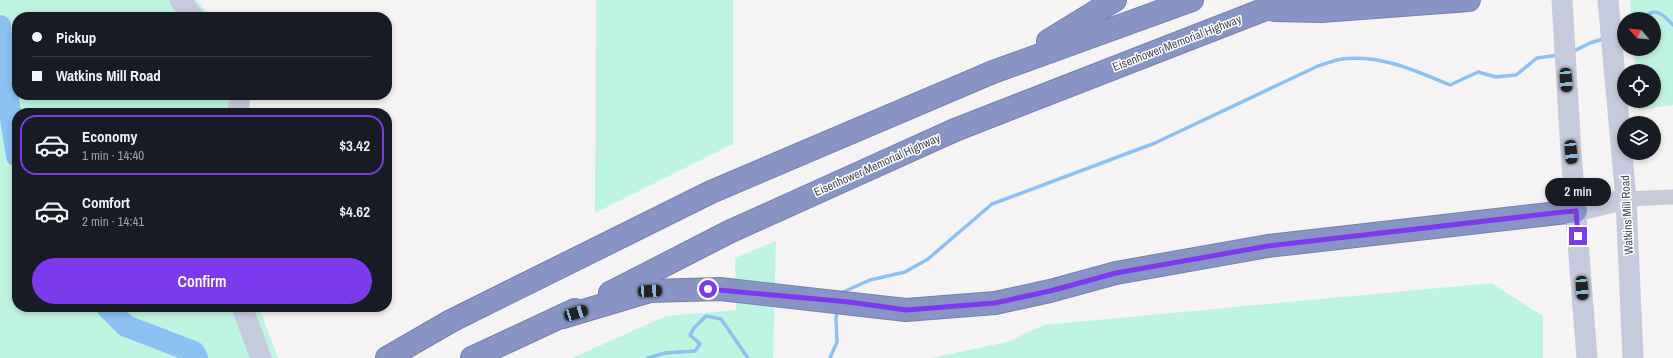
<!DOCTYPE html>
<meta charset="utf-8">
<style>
:root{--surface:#171b24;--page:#20242c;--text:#f1f3f6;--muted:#9ea1a6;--line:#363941;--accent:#7c3aed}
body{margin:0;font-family:"Archivo Narrow",sans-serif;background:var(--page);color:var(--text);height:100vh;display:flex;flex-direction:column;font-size:15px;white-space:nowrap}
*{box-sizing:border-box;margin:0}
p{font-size:13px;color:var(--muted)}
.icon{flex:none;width:22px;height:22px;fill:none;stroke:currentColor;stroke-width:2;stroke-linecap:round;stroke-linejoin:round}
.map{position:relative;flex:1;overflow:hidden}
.panel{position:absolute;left:12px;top:108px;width:380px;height:204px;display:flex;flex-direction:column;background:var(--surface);border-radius:16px;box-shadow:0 2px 6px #0003}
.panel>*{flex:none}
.banner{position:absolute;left:12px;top:12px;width:380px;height:88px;border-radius:16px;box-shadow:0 2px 6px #0003;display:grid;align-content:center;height:88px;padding:0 20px;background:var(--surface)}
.needle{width:26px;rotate:297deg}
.buttons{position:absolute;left:1617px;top:12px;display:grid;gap:8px}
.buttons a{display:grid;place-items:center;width:44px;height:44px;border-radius:50%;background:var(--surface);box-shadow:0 2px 6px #0003;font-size:20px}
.end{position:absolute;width:18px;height:18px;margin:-9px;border:5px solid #7c3aed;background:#fff;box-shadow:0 0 0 2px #fff}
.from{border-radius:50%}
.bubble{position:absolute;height:28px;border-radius:14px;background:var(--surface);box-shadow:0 2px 6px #0003;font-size:13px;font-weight:600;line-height:28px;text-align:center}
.car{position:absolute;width:12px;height:24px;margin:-12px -6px;border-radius:5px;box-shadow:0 0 3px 1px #0007;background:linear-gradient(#222 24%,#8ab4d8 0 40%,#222 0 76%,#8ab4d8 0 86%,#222 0)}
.banner b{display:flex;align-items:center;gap:14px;height:38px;font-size:15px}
.banner b+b{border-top:1px solid var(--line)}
.banner i{width:10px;height:10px;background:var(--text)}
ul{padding:7px 0 0;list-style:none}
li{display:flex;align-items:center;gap:12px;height:60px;margin:0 8px 6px;padding:0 12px;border:2px solid transparent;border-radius:16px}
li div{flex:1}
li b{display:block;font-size:15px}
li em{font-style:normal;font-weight:600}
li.active{border-color:var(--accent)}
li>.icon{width:36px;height:36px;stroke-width:1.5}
.primary-button{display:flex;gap:8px;margin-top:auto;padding:8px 20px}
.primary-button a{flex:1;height:46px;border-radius:24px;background:var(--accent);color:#fff;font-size:16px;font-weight:600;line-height:46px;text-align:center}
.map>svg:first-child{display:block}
.green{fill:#c0f4e2}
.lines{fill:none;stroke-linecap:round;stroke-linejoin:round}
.stream{stroke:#8bc1f3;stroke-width:3.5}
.river{stroke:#8bc1f3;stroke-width:22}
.highway-casing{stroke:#7380b0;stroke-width:24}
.street{stroke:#c6cbd8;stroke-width:15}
.secondary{stroke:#c5cadc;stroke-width:21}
.highway{stroke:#8895c4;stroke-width:22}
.route{stroke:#7c3aed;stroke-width:5}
.labels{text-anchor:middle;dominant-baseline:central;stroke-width:3;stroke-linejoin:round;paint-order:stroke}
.street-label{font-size:12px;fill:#494f62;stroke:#fff}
</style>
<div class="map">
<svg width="1673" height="358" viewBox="0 0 1673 358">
<rect width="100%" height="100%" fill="#f5f3f3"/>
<g class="green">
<path d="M0,0H197L211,17H17V95H250L248,113H17V307H259L278,358H0Z"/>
<path d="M596,0H733V144L595,213Z"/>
<path d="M1630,0H1673V105L1639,110L1638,101H1654V71H1636L1634,49H1654V19H1631Z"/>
<path d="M776,241L773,358H572L666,316L736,310L735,258Z"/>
<path d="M1491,283L1543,316V358H931L1007,342L1044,325Z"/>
</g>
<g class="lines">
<g class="stream">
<path d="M1643,19C1654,5 1664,15 1673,25"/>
<path d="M1572,52L1590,43L1606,38"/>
<path d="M842,295L843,292L870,280L905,272L928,259L992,204L1155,143L1318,66C1326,64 1334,60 1342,59C1380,54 1416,71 1450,85L1478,72L1496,77L1516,75L1537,58L1559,55"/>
<path d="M648,358L665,353L695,351L700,344L690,335L694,328L706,316L721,319L748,358"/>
<path d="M830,358L837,342L836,318L838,309"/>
</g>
<g class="river">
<path d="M0,26L6,87L17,156"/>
<path d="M107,307L126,326L194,352L197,358"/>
</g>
<g class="highway-casing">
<g id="highway">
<path d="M1275,10L1321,11L1469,0"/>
<path d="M1048,41L1115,0"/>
<path d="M610,293L729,232L955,130L1263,10L1294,0"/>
<path d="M563,317L650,291L720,289L906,310L995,303L1050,291L1116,273L1268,246L1576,211"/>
<path d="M387,358L451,321L711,192L993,72L1192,0"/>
<path d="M472,358L575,310"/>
</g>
</g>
<path class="street" d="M1626,199L1673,197"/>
<g class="secondary">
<path d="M180,0L194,17"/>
<path d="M1562,0L1571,152L1587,358"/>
<path d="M1608,0L1626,199L1633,358"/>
<path d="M238,113L240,95"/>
<path d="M1576,211L1626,199"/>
<path d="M242,307L261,358"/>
</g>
<use href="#highway" class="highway"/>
</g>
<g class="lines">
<path class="route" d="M708,289L849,302L906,310L995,303L1050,291L1116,273L1268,246L1564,212L1576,211L1578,236"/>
</g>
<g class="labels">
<g class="street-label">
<text transform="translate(1177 43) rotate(-21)">Eisenhower Memorial Highway</text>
<text transform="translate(877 165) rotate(-24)">Eisenhower Memorial Highway</text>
<text transform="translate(1627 215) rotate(-93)">Watkins Mill Road</text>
</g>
</g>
</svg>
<div class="buttons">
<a><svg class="needle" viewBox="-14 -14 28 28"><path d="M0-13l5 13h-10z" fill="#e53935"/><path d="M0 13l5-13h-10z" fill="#9ea1a6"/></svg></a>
<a><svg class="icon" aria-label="locate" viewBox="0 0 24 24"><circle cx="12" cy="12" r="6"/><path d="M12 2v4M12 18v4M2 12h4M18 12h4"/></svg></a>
<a><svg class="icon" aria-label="layers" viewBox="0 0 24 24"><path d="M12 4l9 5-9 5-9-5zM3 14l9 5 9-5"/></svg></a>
</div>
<i class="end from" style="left:708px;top:289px"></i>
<i class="end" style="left:1578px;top:236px"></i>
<div class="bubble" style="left:1545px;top:178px;width:66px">2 min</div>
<i class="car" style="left:1566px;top:80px;rotate:176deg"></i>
<i class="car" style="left:1571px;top:152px;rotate:175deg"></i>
<i class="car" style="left:1582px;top:288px;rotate:176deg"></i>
<i class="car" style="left:650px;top:291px;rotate:87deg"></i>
<i class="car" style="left:576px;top:313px;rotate:73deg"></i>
<div class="banner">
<b><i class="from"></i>Pickup</b>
<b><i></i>Watkins Mill Road</b>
</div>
<section class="panel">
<ul>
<li class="active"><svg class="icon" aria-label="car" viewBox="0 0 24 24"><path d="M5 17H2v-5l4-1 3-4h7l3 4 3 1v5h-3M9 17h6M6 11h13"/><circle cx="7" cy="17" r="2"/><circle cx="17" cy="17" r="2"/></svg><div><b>Economy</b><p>1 min · 14:40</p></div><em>$3.42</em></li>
<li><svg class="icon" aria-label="car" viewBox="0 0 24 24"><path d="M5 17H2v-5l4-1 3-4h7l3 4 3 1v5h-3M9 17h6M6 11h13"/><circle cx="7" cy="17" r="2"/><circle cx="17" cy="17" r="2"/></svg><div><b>Comfort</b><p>2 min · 14:41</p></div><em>$4.62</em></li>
</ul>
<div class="primary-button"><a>Confirm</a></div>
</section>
</div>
